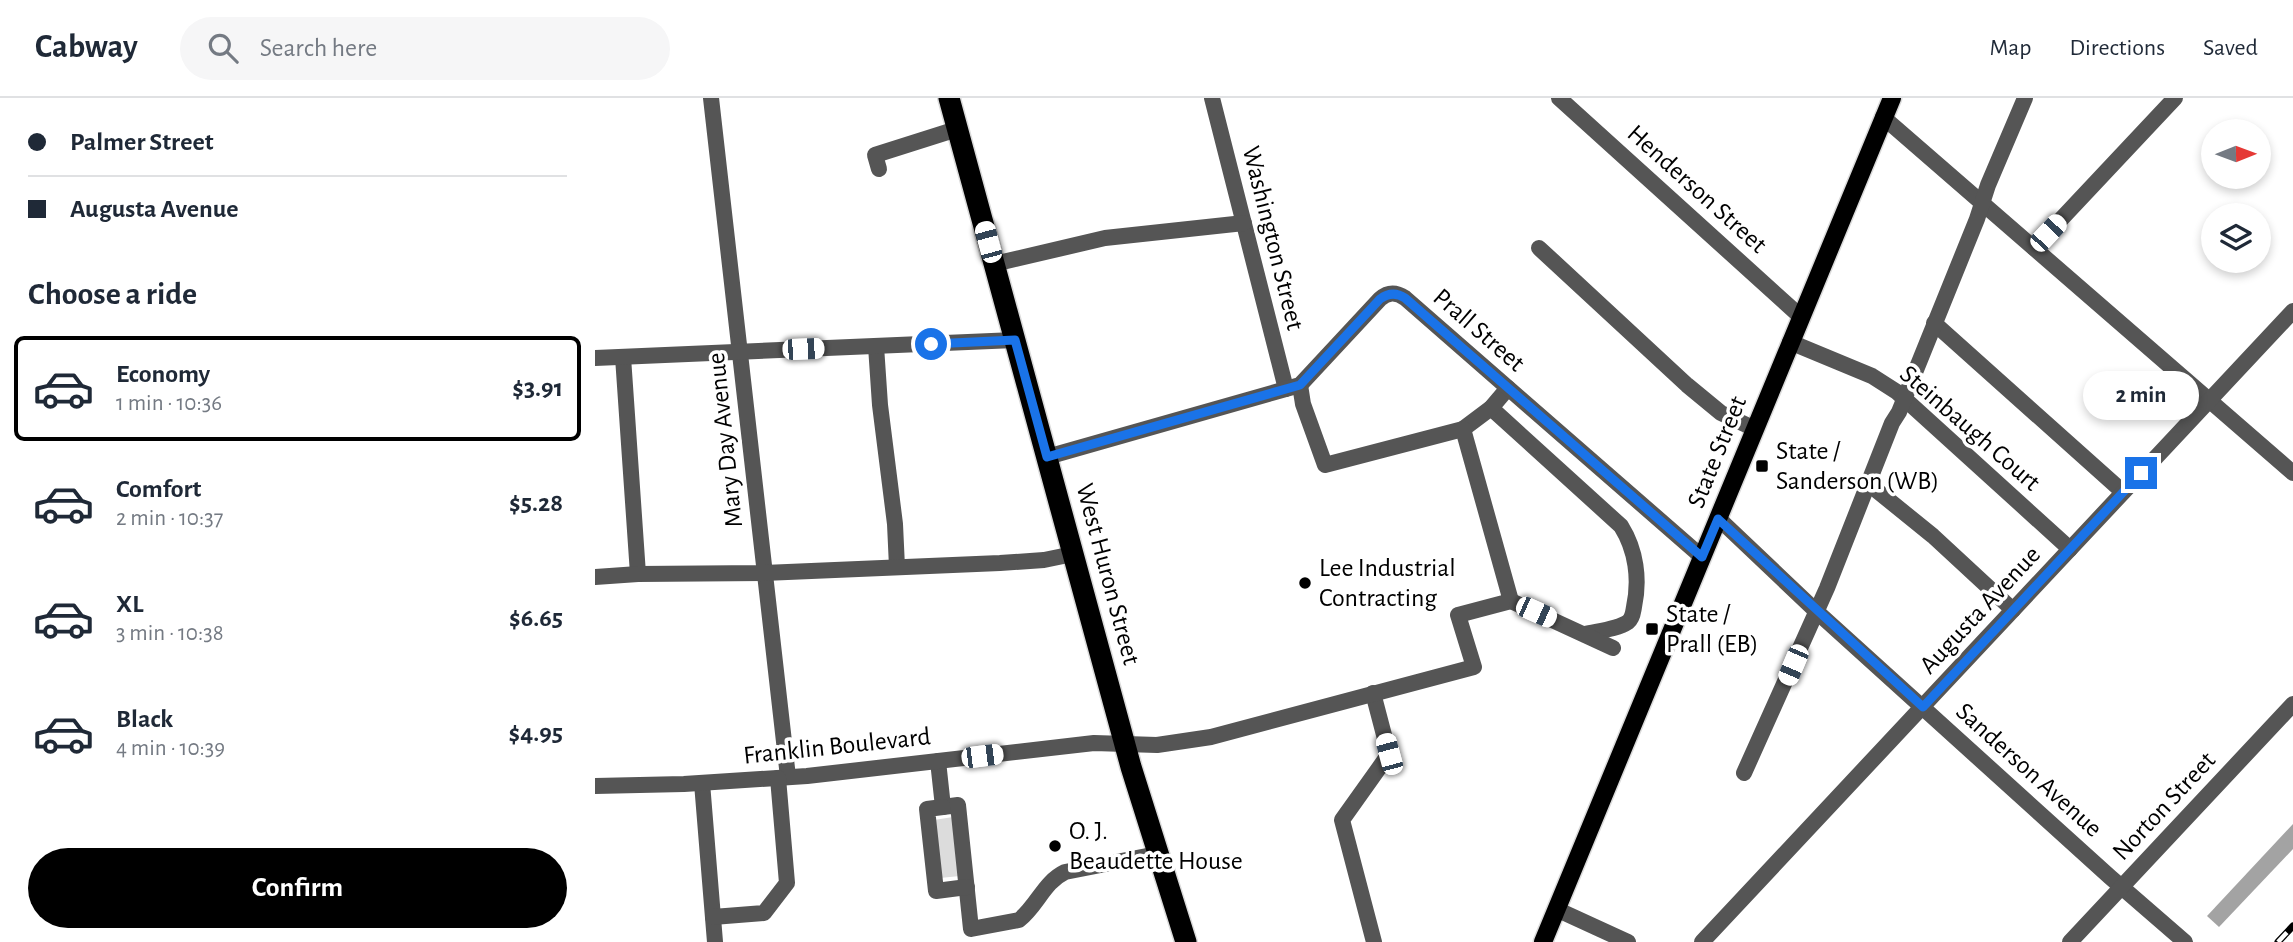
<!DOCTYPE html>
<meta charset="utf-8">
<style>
:root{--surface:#fff;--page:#f6f6f7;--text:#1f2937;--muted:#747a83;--line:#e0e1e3;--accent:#000}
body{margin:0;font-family:"Alegreya Sans",sans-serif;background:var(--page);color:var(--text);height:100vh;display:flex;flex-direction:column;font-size:26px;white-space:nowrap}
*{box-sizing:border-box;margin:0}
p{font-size:23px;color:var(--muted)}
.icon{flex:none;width:38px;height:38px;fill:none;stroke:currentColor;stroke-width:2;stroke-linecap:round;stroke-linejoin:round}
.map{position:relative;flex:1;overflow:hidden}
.panel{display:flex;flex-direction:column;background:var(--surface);width:595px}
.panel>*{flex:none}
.top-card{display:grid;align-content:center;height:154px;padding:0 28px;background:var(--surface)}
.needle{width:46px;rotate:89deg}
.tools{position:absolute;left:1606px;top:21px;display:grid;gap:14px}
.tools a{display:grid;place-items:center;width:70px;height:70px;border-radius:50%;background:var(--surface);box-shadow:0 4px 10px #0003;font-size:35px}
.end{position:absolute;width:32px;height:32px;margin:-16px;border:9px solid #1a73e8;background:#fff;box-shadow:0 0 0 4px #fff}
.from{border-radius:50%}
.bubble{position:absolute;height:49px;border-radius:24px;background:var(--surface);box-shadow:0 4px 10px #0003;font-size:23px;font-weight:700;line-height:49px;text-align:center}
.car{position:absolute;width:21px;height:42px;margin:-21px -10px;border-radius:9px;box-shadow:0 0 5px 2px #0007;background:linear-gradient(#fff 24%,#345 0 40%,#fff 0 76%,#345 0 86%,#fff 0)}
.top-card b{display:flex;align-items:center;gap:24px;height:66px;font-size:26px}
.top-card b+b{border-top:2px solid var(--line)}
.top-card i{width:18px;height:18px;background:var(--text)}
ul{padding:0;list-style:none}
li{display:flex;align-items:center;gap:21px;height:105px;margin:0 14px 10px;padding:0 14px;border:4px solid transparent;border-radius:10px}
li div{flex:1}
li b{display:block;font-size:26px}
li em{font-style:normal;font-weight:700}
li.current{border-color:var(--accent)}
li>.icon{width:63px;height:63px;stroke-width:1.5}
h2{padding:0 28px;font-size:32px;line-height:84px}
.button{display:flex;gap:14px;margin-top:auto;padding:14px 28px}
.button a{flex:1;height:80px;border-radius:42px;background:var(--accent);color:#fff;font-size:28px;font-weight:700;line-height:80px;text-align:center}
header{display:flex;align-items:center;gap:42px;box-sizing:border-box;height:98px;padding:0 35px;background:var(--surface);border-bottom:2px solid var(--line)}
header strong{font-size:33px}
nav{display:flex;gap:38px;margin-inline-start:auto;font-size:24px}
.search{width:490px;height:63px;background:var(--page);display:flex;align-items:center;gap:18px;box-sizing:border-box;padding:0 24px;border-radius:38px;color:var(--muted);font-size:26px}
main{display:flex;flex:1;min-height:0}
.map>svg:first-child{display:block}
.green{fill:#dcdcdc}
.water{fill:#a3a3a3}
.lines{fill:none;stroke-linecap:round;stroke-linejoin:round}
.major-casing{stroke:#dbdbdb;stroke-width:21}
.highway-casing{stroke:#dbdbdb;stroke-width:24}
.minor{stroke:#555;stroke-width:16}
.major{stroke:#000;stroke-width:18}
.highway{stroke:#000;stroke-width:21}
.rail-casing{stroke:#000;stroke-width:7}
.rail{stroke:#fff;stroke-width:4.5;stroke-dasharray:13;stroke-linecap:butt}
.route{stroke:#1a73e8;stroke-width:9}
.poi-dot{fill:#000;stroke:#fff;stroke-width:2.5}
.labels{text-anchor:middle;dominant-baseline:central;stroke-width:7;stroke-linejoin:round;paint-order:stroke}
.street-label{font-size:26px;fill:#000;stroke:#fff}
.poi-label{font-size:26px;fill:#000;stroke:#fff;text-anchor:start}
</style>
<header>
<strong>Cabway</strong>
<div class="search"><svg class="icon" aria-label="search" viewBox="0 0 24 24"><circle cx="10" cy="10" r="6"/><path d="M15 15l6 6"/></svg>Search here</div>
<nav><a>Map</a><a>Directions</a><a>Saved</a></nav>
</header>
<main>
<section class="panel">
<div class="top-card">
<b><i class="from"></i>Palmer Street</b>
<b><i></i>Augusta Avenue</b>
</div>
<h2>Choose a ride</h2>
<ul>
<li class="current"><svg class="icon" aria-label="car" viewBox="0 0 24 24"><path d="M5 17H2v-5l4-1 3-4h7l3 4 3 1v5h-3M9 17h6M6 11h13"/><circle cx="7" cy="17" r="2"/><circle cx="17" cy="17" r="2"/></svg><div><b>Economy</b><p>1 min · 10:36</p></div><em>$3.91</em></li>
<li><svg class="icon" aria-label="car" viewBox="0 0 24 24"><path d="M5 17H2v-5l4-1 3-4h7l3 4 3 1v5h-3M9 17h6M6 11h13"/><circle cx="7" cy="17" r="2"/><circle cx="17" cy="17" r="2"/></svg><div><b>Comfort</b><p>2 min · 10:37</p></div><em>$5.28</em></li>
<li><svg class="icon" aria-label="car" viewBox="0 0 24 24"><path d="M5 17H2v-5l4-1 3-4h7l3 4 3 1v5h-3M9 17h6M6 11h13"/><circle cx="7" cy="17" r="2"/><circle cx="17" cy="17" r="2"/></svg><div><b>XL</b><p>3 min · 10:38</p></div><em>$6.65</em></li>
<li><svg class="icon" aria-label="car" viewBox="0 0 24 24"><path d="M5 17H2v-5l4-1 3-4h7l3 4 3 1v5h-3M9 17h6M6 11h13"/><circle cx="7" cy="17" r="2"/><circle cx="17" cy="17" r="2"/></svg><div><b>Black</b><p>4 min · 10:39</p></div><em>$4.95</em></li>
</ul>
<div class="button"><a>Confirm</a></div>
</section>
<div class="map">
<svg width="1698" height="844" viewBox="0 0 1698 844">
<rect width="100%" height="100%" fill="#fff"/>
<path class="green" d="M358,719L365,778L345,780L339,722Z"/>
<path class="water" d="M1698,726V751L1624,829L1612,818Z"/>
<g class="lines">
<g class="major-casing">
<path id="major" d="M948,844L1297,0"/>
</g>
<g class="highway-casing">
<path id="highway" d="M354,0L536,669L591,844"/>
</g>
<g class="minor">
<path d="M116,0L193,679"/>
<path d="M617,0L691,291"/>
<path d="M964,0L1206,219"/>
<path d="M1288,19L1698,375"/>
<path d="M284,71L280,57L362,31"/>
<path d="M944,150L1092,287L1126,315L1160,331"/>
<path d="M1439,150L1580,0"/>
<path d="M399,166L510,140L649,125"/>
<path d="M1339,225L1528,394"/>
<path d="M1195,244L1277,278L1302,294L1475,451"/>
<path d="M281,248L285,307L300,426L302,469"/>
<path d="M28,259L43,476"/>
<path d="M0,260L420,242"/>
<path d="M896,310L1026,428C1041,452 1045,481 1039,509C1038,514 1038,520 1033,524C1023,531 1003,533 990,536"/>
<path d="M868,331L896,310L913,290"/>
<path d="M452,359L705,287L785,201C793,194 801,194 810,200L1107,459"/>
<path d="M1275,387L1338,438L1418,512"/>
<path d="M1123,420L1221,513L1515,779L1590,844"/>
<path d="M0,479L43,476L169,475L405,465L449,462L478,456"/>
<path d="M916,503L1018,550"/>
<path d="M778,595L794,656L747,722L779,844"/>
<path d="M343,663L348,709L363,707L376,831L424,822C442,808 449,784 470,774L562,756"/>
<path d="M1149,675L1232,490L1297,325L1304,314L1382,121L1393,87L1430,0"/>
<path d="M107,685L120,844"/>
<path d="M0,688L89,686L212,678L499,645L562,647L616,639L879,569L863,517L916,503L868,331L730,367L708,306L705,287"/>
<path d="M348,709L332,711L341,793L372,789"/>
<path d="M961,811L1033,844"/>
<path d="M118,819L169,815L192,785L183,680"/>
<path d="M1107,844L1698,213"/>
<path d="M1475,844L1698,606"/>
</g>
<use href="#major" class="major"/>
<use href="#highway" class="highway"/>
<g class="rail-casing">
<path id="rail" d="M1683,844L1698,828"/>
</g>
<use href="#rail" class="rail"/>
</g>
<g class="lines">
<path class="route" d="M336,246L420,242L452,359L705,287L785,201C793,195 801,194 810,200L1107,459L1123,421L1328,609L1546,375"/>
</g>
<g class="poi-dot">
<rect x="1160" y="361" width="14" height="14" rx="3.5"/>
<circle cx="710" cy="485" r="7"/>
<rect x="1050" y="524" width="14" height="14" rx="3.5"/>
<circle cx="460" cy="748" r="7"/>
</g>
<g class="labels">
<g class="street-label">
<text transform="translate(1102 91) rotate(42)">Henderson Street</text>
<text transform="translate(678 140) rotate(76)">Washington Street</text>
<text transform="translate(884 232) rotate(41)">Prall Street</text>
<text transform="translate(1375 330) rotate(41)">Steinbaugh Court</text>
<text transform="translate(130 342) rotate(-96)">Mary Day Avenue</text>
<text transform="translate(1122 354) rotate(-68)">State Street</text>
<text transform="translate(513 476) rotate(75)">West Huron Street</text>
<text transform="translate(1385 512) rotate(-47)">Augusta Avenue</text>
<text transform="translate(242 648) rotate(-6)">Franklin Boulevard</text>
<text transform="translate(1434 672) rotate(42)">Sanderson Avenue</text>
<text transform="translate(1569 708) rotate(-47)">Norton Street</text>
</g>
<g class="poi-label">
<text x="1181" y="353">State /<tspan x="1181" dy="30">Sanderson (WB)</tspan></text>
<text x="724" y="470">Lee Industrial<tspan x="724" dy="30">Contracting</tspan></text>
<text x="1071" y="516">State /<tspan x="1071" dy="30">Prall (EB)</tspan></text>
<text x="474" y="733">O. J.<tspan x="474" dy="30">Beaudette House</tspan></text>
</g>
</g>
</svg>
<div class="tools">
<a><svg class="needle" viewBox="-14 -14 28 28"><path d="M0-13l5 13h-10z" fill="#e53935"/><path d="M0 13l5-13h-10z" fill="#747a83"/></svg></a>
<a><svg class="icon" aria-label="layers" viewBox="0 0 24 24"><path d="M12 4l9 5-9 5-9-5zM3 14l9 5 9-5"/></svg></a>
</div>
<i class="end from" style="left:336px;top:246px"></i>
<i class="end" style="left:1546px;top:375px"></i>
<div class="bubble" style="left:1488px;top:273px;width:116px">2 min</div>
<i class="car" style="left:1453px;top:135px;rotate:43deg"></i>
<i class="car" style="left:393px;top:144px;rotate:345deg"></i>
<i class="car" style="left:208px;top:251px;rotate:88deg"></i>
<i class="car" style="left:941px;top:514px;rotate:114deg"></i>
<i class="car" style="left:1198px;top:567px;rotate:203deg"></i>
<i class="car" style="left:794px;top:656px;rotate:345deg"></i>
<i class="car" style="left:387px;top:658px;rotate:83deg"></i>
</div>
</main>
